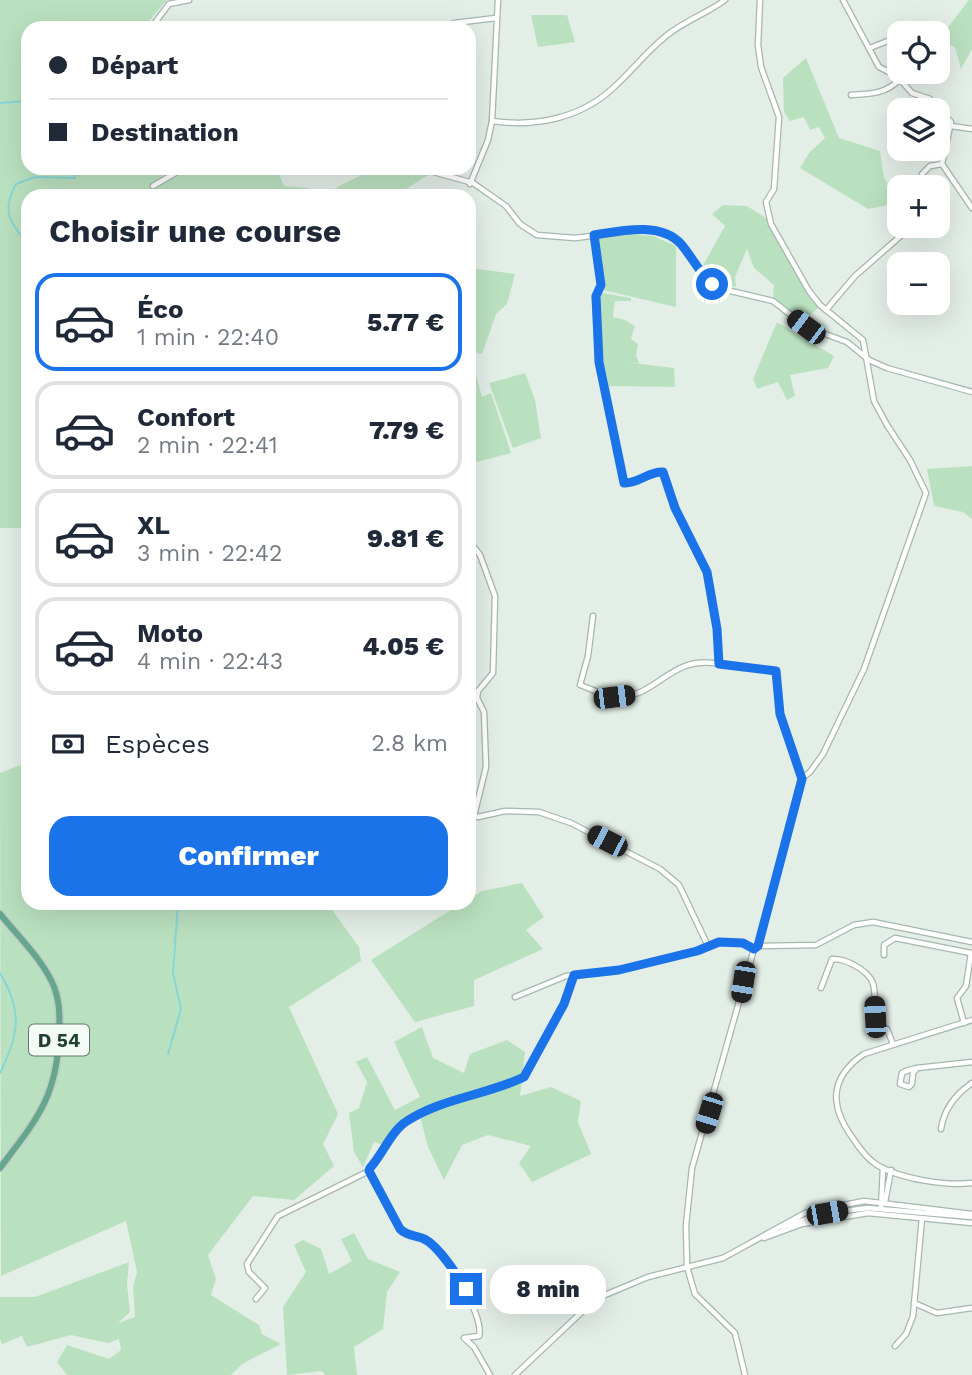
<!DOCTYPE html>
<html lang="fr">
<meta charset="utf-8">
<style>
:root{--surface:#fff;--page:#f2f2f3;--text:#1f2937;--muted:#747a83;--line:#e0e1e3;--accent:#1a73e8}
body{margin:0;font-family:"Work Sans",sans-serif;background:var(--page);color:var(--text);height:100vh;display:flex;flex-direction:column;font-size:26px;white-space:nowrap}
*{box-sizing:border-box;margin:0}
p{font-size:23px;color:var(--muted)}
.icon{flex:none;width:38px;height:38px;fill:none;stroke:currentColor;stroke-width:2;stroke-linecap:round;stroke-linejoin:round}
.map{position:relative;flex:1;overflow:hidden}
.sheet{position:absolute;left:21px;top:189px;width:455px;height:721px;display:flex;flex-direction:column;background:var(--surface);border-radius:21px;box-shadow:0 7px 28px #0002}
.sheet>*{flex:none}
.guide{position:absolute;left:21px;top:21px;width:455px;height:154px;border-radius:21px;box-shadow:0 7px 28px #0002;display:grid;align-content:center;height:154px;padding:0 28px;background:var(--surface)}
.tools{position:absolute;left:887px;top:21px;display:grid;gap:14px}
.tools a{display:grid;place-items:center;width:63px;height:63px;border-radius:14px;background:var(--surface);box-shadow:0 7px 28px #0002;font-size:35px}
.end{position:absolute;width:32px;height:32px;margin:-16px;border:9px solid #1a73e8;background:#fff;box-shadow:0 0 0 4px #fff}
.from{border-radius:50%}
.bubble{position:absolute;height:49px;border-radius:21px;background:var(--surface);box-shadow:0 7px 28px #0002;font-size:23px;font-weight:800;line-height:49px;text-align:center}
.car{position:absolute;width:21px;height:42px;margin:-21px -10px;border-radius:9px;box-shadow:0 0 5px 2px #0007;background:linear-gradient(#222 24%,#8ab4d8 0 40%,#222 0 76%,#8ab4d8 0 86%,#222 0)}
.guide b{display:flex;align-items:center;gap:24px;height:66px;font-size:26px}
.guide b+b{border-top:2px solid var(--line)}
.guide i{width:18px;height:18px;background:var(--text)}
ul{padding:0;list-style:none}
li{display:flex;align-items:center;gap:21px;height:98px;margin:0 14px 10px;padding:0 14px;border:4px solid var(--line);border-radius:21px}
li div{flex:1}
li b{display:block;font-size:26px}
li em{font-style:normal;font-weight:800}
li.on{border-color:var(--accent)}
li>.icon{width:63px;height:63px;stroke-width:1.5}
h2{padding:0 28px;font-size:32px;line-height:84px}
.pay{display:flex;align-items:center;gap:18px;height:77px;padding:0 28px;font-size:26px}
.pay p{margin-inline-start:auto}
.action{display:flex;gap:14px;margin-top:auto;padding:14px 28px}
.action a{flex:1;height:80px;border-radius:21px;background:var(--accent);color:#fff;font-size:28px;font-weight:800;line-height:80px;text-align:center}
.map>svg:first-child{display:block}
.green{fill:#bae1bf}
.lines{fill:none;stroke-linecap:round;stroke-linejoin:round}
.stream{stroke:#87d6d7;stroke-width:2}
.minor-casing{stroke:#a5b7ae;stroke-width:7}
.major-casing{stroke:#c1cac6;stroke-width:9}
.minor{stroke:#fff;stroke-width:4.5}
.major{stroke:#64a78c;stroke-width:6}
.route{stroke:#1a73e8;stroke-width:9}
.labels{text-anchor:middle;dominant-baseline:central;stroke-width:5;stroke-linejoin:round;paint-order:stroke}
.shield{fill:#f4faf6;stroke:#60786e;stroke-width:2}
.shield-label{font-size:19px;font-weight:bold;fill:#214134}
</style>
<div class="map">
<svg width="972" height="1375" viewBox="0 0 972 1375">
<rect width="100%" height="100%" fill="#e3eee7"/>
<g class="green">
<path d="M0,0H167L143,28H28V168H276L284,186L308,188L312,196H28V528H0Z"/>
<path d="M969,0H972V49L961,69L955,47L938,40Z"/>
<path d="M531,15H567L575,42L538,47Z"/>
<path d="M806,58L839,138L880,151L884,178L899,203L868,209L800,168L809,153L825,138L819,127L810,130L804,117L790,121L784,112L783,78Z"/>
<path d="M376,168L431,173L395,196H327L339,186Z"/>
<path d="M723,205L747,206L769,220L782,249L819,307L809,316L799,318L773,298L774,285L754,268L747,249L735,277L736,287L713,283L701,269L725,226L712,214Z"/>
<path d="M631,234L653,236L676,246V307L603,290L596,237Z"/>
<path d="M469,268L515,274L507,304L496,314L482,354L469,352Z"/>
<path d="M602,293L631,298V301H615L613,317L625,320L635,326L631,339L638,344L636,356L639,363L625,362L674,368L675,387L609,386C604,358 590,320 602,293Z"/>
<path d="M777,322L834,356L828,368L790,375L795,396L787,400L778,382L757,389L753,379Z"/>
<path d="M469,359H472L482,397L491,393L511,453L473,463L469,452Z"/>
<path d="M525,373L535,400L541,438L513,448L489,383Z"/>
<path d="M972,466V519L963,512L934,506L927,469Z"/>
<path d="M28,762V903H327L359,947L361,961L289,1007L338,1114L323,1144L334,1166L294,1200L253,1196L208,1255L216,1279L211,1295L259,1325L262,1334L281,1344L242,1364L231,1375H67L57,1362L67,1345L109,1359L121,1350L119,1339L108,1343L71,1335L27,1347L22,1336L2,1344L0,1339V1297H35L129,1262L127,1284L130,1312L118,1323L135,1317L133,1287L137,1272L126,1221L1,1276L0,773Z"/>
<path d="M522,883L544,917L526,930L543,949L474,980V1006L415,1022L371,960L462,903H469V899L482,891Z"/>
<path d="M422,1027L433,1058L464,1073L470,1054L507,1040L525,1052L520,1096L551,1087L581,1101L578,1122L591,1154L532,1182L519,1163L531,1146L488,1135L462,1145L444,1180L428,1147L419,1112L404,1120L384,1145L374,1142L363,1167L354,1152L349,1113L359,1108L367,1082L356,1062L367,1057L395,1110L420,1097L394,1042Z"/>
<path d="M354,1233L368,1259L400,1272L387,1292L383,1329L354,1347L357,1375H325L322,1371L287,1375L283,1307L306,1272L294,1245L303,1240L321,1249L329,1274L352,1261L341,1239Z"/>
</g>
<g class="lines">
<g class="stream">
<path d="M0,103L28,101"/>
<path d="M28,244C10,222 1,212 16,184L35,177L75,178V168"/>
<path d="M469,599L472,613L469,636"/>
<path d="M0,973C23,1011 19,1035 0,1073"/>
<path d="M168,1054L181,1009L173,973L178,903"/>
</g>
<g class="minor-casing">
<g id="minor">
<path d="M843,0L879,67L897,76L912,93L930,99L951,122L942,164L930,166L922,174L921,187"/>
<path d="M151,28L169,4L189,0"/>
<path d="M445,28L454,23L496,18"/>
<path d="M907,33L919,28"/>
<path d="M870,48L900,36"/>
<path d="M851,95C870,94 886,94 900,79"/>
<path d="M492,121C534,127 579,119 612,89C631,72 646,52 666,36C684,21 706,14 725,0"/>
<path d="M951,126L972,129"/>
<path d="M942,164L972,208"/>
<path d="M401,168L430,171L473,183L506,206L520,224L537,235L575,238L646,229L669,236L681,245L698,269L718,288L773,301L806,327L847,342L869,360L887,368L972,392"/>
<path d="M470,184L488,140L492,121L498,0"/>
<path d="M153,186L184,168"/>
<path d="M826,310L855,276L912,226"/>
<path d="M469,541L480,555L495,596L493,673L478,691L477,698L484,712L486,767L474,816"/>
<path d="M593,616L588,656L580,685C591,689 605,696 617,697C659,697 670,654 719,664L717,629L707,572L675,508L663,472C649,471 638,484 624,483L599,362L595,296L601,285L594,235"/>
<path d="M719,664L776,671L780,714L802,779"/>
<path d="M469,814L478,817L505,811L539,812L571,823L660,869L679,885L708,946"/>
<path d="M758,946L801,779L810,772L823,754L864,669L926,493L910,460L887,425L874,401L863,340L820,305L809,291L771,224L766,202L774,189L779,117L761,67L758,45L760,0"/>
<path d="M758,946L816,945L854,925L873,922L972,942"/>
<path d="M884,955V945L895,938L971,953L966,986L957,998L964,1023"/>
<path d="M821,988L832,959C841,959 846,961 854,965C884,981 871,995 876,1024L887,1029L893,1044"/>
<path d="M515,997L566,976L619,970L697,951L719,942L743,943L754,949"/>
<path d="M972,1020L864,1054C830,1077 829,1105 852,1137C859,1148 866,1158 877,1165C900,1179 946,1186 972,1183"/>
<path d="M917,1068L913,1073L912,1084L909,1087L900,1084L902,1073C907,1070 912,1069 917,1068L972,1062"/>
<path d="M941,1129C944,1109 956,1094 972,1083"/>
<path d="M885,1202L891,1170"/>
<path d="M881,1209L883,1168"/>
<path d="M781,1227L827,1213L868,1208L972,1217"/>
<path d="M764,1238L802,1224L868,1213L972,1223"/>
<path d="M256,1299L265,1288L249,1272L247,1264L278,1216L369,1171"/>
<path d="M914,1303L937,1313L972,1308"/>
<path d="M895,1346L906,1334L913,1316L922,1218"/>
<path d="M490,1375L474,1347L464,1338L479,1336C485,1316 444,1248 424,1239C415,1235 408,1237 400,1229L369,1171L370,1168C383,1154 391,1131 407,1121C442,1097 487,1095 524,1077L564,1004L574,975"/>
<path d="M515,1375L585,1309L605,1295L648,1277L723,1258L805,1213L864,1201L972,1214"/>
<path d="M745,1375L735,1333L695,1294L687,1267L686,1225L692,1168L754,949"/>
</g>
</g>
<g class="major-casing">
<path id="major" d="M0,914C17,935 40,957 52,982C60,999 60,1017 59,1035C57,1098 36,1120 0,1168"/>
</g>
<use href="#minor" class="minor"/>
<use href="#major" class="major"/>
</g>
<g class="lines">
<path class="route" d="M466,1289C457,1275 440,1248 426,1240C417,1235 408,1237 400,1229L369,1171L370,1168C383,1154 391,1131 407,1121C442,1098 487,1095 524,1077L564,1004L574,975L619,970L697,951L719,942L743,943L754,949L758,946L802,779L780,714L776,671L719,664L717,629L707,572L675,508L663,472C649,471 638,484 624,483L599,362L596,296L601,285L594,235C619,231 661,221 681,244C692,257 699,272 712,284"/>
</g>
<g class="labels">
<rect class="shield" x="29" y="1024.5" width="60" height="31" rx="5"/>
<g class="shield-label">
<text x="59" y="1040">D 54</text>
</g>
</g>
</svg>
<div class="tools">
<a><svg class="icon" aria-label="locate" viewBox="0 0 24 24"><circle cx="12" cy="12" r="6"/><path d="M12 2v4M12 18v4M2 12h4M18 12h4"/></svg></a>
<a><svg class="icon" aria-label="layers" viewBox="0 0 24 24"><path d="M12 4l9 5-9 5-9-5zM3 14l9 5 9-5"/></svg></a>
<a>+</a>
<a>−</a>
</div>
<i class="end from" style="left:712px;top:284px"></i>
<i class="end" style="left:466px;top:1289px"></i>
<div class="bubble" style="left:490px;top:1265px;width:116px">8 min</div>
<i class="car" style="left:806px;top:327px;rotate:307deg"></i>
<i class="car" style="left:614px;top:697px;rotate:83deg"></i>
<i class="car" style="left:607px;top:841px;rotate:297deg"></i>
<i class="car" style="left:743px;top:982px;rotate:189deg"></i>
<i class="car" style="left:875px;top:1017px;rotate:357deg"></i>
<i class="car" style="left:709px;top:1113px;rotate:197deg"></i>
<i class="car" style="left:827px;top:1213px;rotate:80deg"></i>
<div class="guide">
<b><i class="from"></i>Départ</b>
<b><i></i>Destination</b>
</div>
<section class="sheet">
<h2>Choisir une course</h2>
<ul>
<li class="on"><svg class="icon" aria-label="car" viewBox="0 0 24 24"><path d="M5 17H2v-5l4-1 3-4h7l3 4 3 1v5h-3M9 17h6M6 11h13"/><circle cx="7" cy="17" r="2"/><circle cx="17" cy="17" r="2"/></svg><div><b>Éco</b><p>1 min · 22:40</p></div><em>5.77 €</em></li>
<li><svg class="icon" aria-label="car" viewBox="0 0 24 24"><path d="M5 17H2v-5l4-1 3-4h7l3 4 3 1v5h-3M9 17h6M6 11h13"/><circle cx="7" cy="17" r="2"/><circle cx="17" cy="17" r="2"/></svg><div><b>Confort</b><p>2 min · 22:41</p></div><em>7.79 €</em></li>
<li><svg class="icon" aria-label="car" viewBox="0 0 24 24"><path d="M5 17H2v-5l4-1 3-4h7l3 4 3 1v5h-3M9 17h6M6 11h13"/><circle cx="7" cy="17" r="2"/><circle cx="17" cy="17" r="2"/></svg><div><b>XL</b><p>3 min · 22:42</p></div><em>9.81 €</em></li>
<li><svg class="icon" aria-label="car" viewBox="0 0 24 24"><path d="M5 17H2v-5l4-1 3-4h7l3 4 3 1v5h-3M9 17h6M6 11h13"/><circle cx="7" cy="17" r="2"/><circle cx="17" cy="17" r="2"/></svg><div><b>Moto</b><p>4 min · 22:43</p></div><em>4.05 €</em></li>
</ul>
<div class="pay"><svg class="icon" aria-label="cash" viewBox="0 0 24 24"><path d="M3 7h18v10H3z"/><circle cx="12" cy="12" r="2"/></svg>Espèces<p>2.8 km</p></div>
<div class="action"><a>Confirmer</a></div>
</section>
</div>
